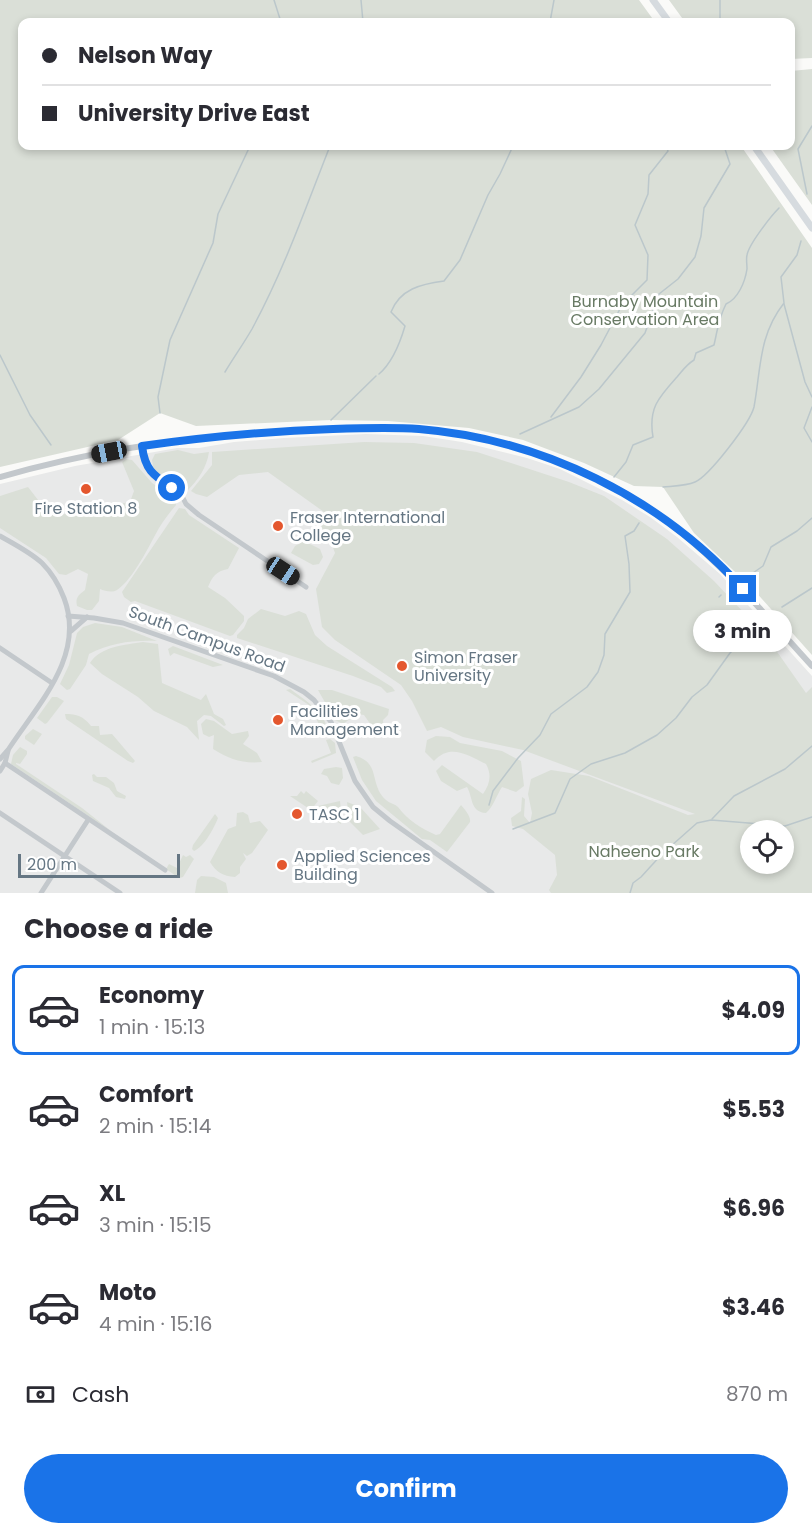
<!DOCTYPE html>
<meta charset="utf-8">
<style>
:root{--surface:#fff;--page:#f2f2f3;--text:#2b2b33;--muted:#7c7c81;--line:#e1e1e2;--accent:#1a73e8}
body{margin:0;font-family:Poppins,sans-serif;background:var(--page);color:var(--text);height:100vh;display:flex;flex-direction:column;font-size:22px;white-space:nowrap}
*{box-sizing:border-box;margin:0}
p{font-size:20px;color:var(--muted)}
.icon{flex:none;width:33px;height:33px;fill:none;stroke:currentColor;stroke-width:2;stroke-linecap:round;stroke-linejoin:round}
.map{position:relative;height:893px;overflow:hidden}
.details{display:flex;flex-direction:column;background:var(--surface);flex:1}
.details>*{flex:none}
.hud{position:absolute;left:18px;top:18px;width:777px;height:132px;border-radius:12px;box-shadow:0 3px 9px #0003;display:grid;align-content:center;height:132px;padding:0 24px;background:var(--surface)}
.fabs{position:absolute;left:740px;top:820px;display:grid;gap:12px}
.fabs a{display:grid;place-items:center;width:54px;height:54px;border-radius:50%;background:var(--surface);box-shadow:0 3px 9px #0003;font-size:30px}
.scale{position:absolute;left:18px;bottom:15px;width:162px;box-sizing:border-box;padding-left:6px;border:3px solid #657683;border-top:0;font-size:16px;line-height:21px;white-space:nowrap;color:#657683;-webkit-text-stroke:4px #fff;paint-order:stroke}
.end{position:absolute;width:27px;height:27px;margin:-14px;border:8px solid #1a73e8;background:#fff;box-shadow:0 0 0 3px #fff}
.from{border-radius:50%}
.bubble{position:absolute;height:42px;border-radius:21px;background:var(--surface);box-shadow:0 3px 9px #0003;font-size:20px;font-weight:700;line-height:42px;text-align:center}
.car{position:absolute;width:18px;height:36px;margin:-18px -9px;border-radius:8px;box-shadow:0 0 4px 2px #0007;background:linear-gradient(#222 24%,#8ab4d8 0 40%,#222 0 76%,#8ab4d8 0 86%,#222 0)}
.hud b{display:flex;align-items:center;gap:21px;height:57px;font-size:22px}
.hud b+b{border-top:2px solid var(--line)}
.hud i{width:15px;height:15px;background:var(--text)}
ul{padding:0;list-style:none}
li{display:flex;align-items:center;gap:18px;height:90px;margin:0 12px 9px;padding:0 12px;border:3px solid transparent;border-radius:12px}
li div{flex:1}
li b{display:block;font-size:22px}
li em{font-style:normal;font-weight:700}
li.active{border-color:var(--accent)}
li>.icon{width:54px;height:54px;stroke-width:1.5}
h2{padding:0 24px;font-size:27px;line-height:72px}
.pay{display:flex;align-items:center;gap:15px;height:66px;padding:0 24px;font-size:22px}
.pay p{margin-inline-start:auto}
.action{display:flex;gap:12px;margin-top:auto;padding:12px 24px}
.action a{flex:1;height:69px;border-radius:36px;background:var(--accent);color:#fff;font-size:24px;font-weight:700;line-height:69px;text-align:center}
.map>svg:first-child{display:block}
.built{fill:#e8e9e9;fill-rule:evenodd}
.green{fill:#dadfd7;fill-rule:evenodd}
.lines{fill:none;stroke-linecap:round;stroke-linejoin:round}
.stream{stroke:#bbc7cb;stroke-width:1.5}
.minor{stroke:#c3c8cc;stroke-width:5}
.tertiary{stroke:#c3c8cc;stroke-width:6}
.secondary{stroke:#d6dbdf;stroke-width:7}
.route{stroke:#1a73e8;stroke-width:8}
.poi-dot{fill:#e4572e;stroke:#fff;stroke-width:2}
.labels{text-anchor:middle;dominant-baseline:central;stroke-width:6;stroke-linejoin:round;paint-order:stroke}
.park-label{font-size:16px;fill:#687a64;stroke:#fff}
.poi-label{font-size:16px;fill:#657683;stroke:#fff;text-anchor:start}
.street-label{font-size:16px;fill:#657683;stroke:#fff}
</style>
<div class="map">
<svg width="812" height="893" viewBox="0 0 812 893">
<rect width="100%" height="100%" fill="#fafaf8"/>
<path class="built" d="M366,434L423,436L462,442L527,458L560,469L622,500L650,517L677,537L720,574L812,676V893H0V484L75,466L177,448H199L234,442L284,438ZM750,831H783V864H750Z"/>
<g class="green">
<path d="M0,0H639L655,22H22V146H741L812,248V655L753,589L694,533L663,487L634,486L584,463L523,440L469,428L388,421L331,420L196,426L160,413L118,440L0,467Z"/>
<path d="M669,0H812V58L791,59L790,22H685Z"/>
<path d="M812,69V205L770,146H790L791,71Z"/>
<path d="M364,442L414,443L477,452L569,482L604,496L667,539L714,581L766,636L806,693L812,687V893H551L549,890L557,875L555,855L523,829L512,826L511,818L521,811L522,797L525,799L524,816L530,823L532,813L528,794L531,779L551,770L589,776L688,815L695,814L523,750L463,737L441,727L427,731L412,701L401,685L335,640L322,627L316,589L335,553L331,542L321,529L324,512L268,472L239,475L207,497L196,494L191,491L212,465V452ZM750,831H783V864H750Z"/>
<path d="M178,450L194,454L209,452C207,467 198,480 188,490L154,471L152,460L155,454Z"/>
<path d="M126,459L132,460L152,483L175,498L176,505C170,512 164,520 159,528C150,544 133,580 117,590C112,593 105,591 100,589L99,601L92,610H87L77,606C75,597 79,595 85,590L88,574L78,569L66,575L59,574L46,558L0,528V496L28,487L45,509L54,516L130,502L134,491L122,462Z"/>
<path d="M179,508L185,509L189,515L239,548L228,569C216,571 212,577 208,587L225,598L244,616V621L233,635L230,636L135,601L131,602L124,597L122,592Z"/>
<path d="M304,541L320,549L323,557L319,564L313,565L291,553L295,546Z"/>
<path d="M261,609L285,616L299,611L306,614L315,635L327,646L392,687L395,691L387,693L381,687L353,676L237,638V635L244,628L248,619Z"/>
<path d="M95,623L122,627L157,641C132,640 111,643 89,654L86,665L70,689L67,690L60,684L69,665L77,633L83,627Z"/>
<path d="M143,642L158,644L162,683L201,700L206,694L214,714L223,719L226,725L224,726L211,716L204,715L197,721L199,740L187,727L154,711L138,697L102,674L90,663C101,646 125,645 143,642Z"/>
<path d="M173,646L223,665L213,667L174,653L170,656L168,649Z"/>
<path d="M290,689C301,697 329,715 326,730H322L309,705L286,690Z"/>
<path d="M318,690H332L389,709L388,715L383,720L384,731L378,735L364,715L357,714L343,724L335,720Z"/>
<path d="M52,697H57L64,701L47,723L45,724L37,718Z"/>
<path d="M65,714C77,714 83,716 91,726H99L100,735L112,734L135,761L133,763L128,761L66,719Z"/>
<path d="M206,719L214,721L232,734L248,731L249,736L243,744L257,753L262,762C243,764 229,759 213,749L214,735L209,737L203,734L201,724Z"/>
<path d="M33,729L42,734L34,745L25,739V736Z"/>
<path d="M436,736L450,737L460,743L502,751L521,761L524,786L516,792L502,787C496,796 494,806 486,813C470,812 473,797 467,787L457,791L441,781L436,771L442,765L483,794C490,784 492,775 486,764C468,755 450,743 434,761L425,752L427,740Z"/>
<path d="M330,739L335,743L336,753L312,763L311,761L331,753L326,740Z"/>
<path d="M20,747L27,751V754L20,764L16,763V764L82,808L111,831L11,764L13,755Z"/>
<path d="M356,756C381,763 369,785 386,800C389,803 395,804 398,807C408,820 420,828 436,835L440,834L461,805C465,810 471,816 470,822L447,852L430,840L422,839L376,801L362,780L353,757Z"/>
<path d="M336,767L342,768L343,778L339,785L331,783L327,776L321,774L324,769Z"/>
<path d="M94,774L97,777H106L114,783L117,791L126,796L125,799L116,797L109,788L93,781L92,775Z"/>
<path d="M301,791L304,794L306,791L318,801L311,810L290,796H297Z"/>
<path d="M340,801L342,819L341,824L319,811L318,806Z"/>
<path d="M347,802L360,807L380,829L363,835L349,821Z"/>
<path d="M243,812L248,815L250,823L260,821L268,830L252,853L247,856L243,853L246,859L240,867V873L235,877C223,876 216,872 210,862L228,829L236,826L237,813Z"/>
<path d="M215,814L218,818C214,828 204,847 194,851L192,849L193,845Z"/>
<path d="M183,855L186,857L190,855L194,859L183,877L179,878L166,869L169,864L177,868Z"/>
<path d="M201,876L214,877L226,883L228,893H195L197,880Z"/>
</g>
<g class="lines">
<g class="stream">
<path d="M274,0L281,22"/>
<path d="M361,0L363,22"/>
<path d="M550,22L554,0"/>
<path d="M720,22V0"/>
<path d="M807,194L798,149L812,126"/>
<path d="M784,304L805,382L812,397"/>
<path d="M0,355L30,415L51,445"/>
<path d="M225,372C234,357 244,343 252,329C284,270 306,207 330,146"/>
<path d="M379,374C392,363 400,343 405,326L391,312C400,289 421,284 444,281L460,260L488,195L500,174L513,146"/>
<path d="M812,407L804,428L812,442"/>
<path d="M160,413L158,397L170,340L213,243L218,214L250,146"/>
<path d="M551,417L581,377L601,345L622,305L647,280L648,255L635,225L648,194L649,175L668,151L666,146"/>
<path d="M331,420L376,376"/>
<path d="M520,434L579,407L599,389L645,333L659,294L678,279L695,257L701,236L704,208L730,164L724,146"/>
<path d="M614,477L626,462L633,445L653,437C648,408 659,397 677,377C683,370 686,365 694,360L696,353L714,345C718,328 718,320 726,304C738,299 745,282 747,269C747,264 746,259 747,255C749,244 771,216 779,208"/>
<path d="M663,487C673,486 686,486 695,482C709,476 750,423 754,407C761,370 758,336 784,303L781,277L797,255L801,241"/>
<path d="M750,575L763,566L771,547L797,531L812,518"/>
<path d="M719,597L721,595"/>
<path d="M782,607L812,588"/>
<path d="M489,805L493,791L518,758L540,735L551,714L587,687L598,672L604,655L605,634L630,592L629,564L625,536L634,531L639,523"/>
<path d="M712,819L734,796L785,769L812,746"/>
<path d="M513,829L555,813L570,779L591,764L625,753L657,735L676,718L692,697L707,685L730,653L756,629"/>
<path d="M630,893L633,883L641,877L662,854L697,823L711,820L785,826L812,817"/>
</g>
<g class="minor">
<path d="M142,446L147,468L155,476L181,494L186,504L199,515L306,587"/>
<path d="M0,536C14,544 30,552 42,563C52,573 59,585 64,598C86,656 38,704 8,750L0,759"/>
<path d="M68,616L94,618L123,623L274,676L304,692L314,700L331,722L355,781L373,807L390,821L492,893"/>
<path d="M71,631L87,617"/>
<path d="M0,648L52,683"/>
<path d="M5,763L165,870"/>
<path d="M0,771L5,763L8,751"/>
<path d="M0,813L120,893"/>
<path d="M41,893L88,820"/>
</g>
<path class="tertiary" d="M0,477C87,452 177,438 268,433C318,430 371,425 421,429C502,437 583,464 650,509C713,552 761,610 812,666"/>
<g class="secondary">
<path d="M653,0L669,22"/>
<path d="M754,146L812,228"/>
</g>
</g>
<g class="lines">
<path class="route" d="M172,488C153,475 145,470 142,446C206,437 269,431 333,429C362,428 391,427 419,429C542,439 661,498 743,589"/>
</g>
<g class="poi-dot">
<circle cx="86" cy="489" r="6"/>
<circle cx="278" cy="526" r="6"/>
<circle cx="402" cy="666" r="6"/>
<circle cx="278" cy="720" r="6"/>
<circle cx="297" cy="814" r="6"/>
<circle cx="282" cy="865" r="6"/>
</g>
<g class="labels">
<g class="park-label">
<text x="645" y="301">Burnaby Mountain<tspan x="645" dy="18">Conservation Area</tspan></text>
<text x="644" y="851">Naheeno Park</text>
</g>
<g class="poi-label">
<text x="86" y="508" text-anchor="middle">Fire Station 8</text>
<text x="290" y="517">Fraser International<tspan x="290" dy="18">College</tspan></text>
<text x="414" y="657">Simon Fraser<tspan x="414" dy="18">University</tspan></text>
<text x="290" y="711">Facilities<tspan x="290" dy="18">Management</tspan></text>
<text x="309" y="814">TASC 1</text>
<text x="294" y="856">Applied Sciences<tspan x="294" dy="18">Building</tspan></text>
</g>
<g class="street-label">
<text transform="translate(207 639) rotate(20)">South Campus Road</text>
</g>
</g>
</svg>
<div class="fabs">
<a><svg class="icon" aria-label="locate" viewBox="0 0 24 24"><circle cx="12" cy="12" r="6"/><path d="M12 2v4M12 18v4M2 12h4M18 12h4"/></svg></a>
</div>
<div class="scale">200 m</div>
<i class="end from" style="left:172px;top:488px"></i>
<i class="end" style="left:743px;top:589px"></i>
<div class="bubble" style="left:693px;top:610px;width:99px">3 min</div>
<i class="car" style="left:109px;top:452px;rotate:259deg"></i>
<i class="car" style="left:283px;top:571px;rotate:123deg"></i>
<div class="hud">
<b><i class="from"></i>Nelson Way</b>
<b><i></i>University Drive East</b>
</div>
</div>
<section class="details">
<h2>Choose a ride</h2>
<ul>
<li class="active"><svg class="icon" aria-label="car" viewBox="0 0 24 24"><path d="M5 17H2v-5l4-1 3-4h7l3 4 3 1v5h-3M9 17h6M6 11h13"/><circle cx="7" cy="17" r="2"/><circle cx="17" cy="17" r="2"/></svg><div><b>Economy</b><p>1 min · 15:13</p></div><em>$4.09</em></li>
<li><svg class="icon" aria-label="car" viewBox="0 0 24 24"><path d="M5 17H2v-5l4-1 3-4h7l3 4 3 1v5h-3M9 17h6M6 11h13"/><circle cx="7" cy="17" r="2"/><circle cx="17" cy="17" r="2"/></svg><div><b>Comfort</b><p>2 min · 15:14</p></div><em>$5.53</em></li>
<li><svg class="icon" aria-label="car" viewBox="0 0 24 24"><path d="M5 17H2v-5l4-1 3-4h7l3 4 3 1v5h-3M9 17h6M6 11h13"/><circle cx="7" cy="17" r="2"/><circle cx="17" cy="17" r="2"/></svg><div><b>XL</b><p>3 min · 15:15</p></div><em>$6.96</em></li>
<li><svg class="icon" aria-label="car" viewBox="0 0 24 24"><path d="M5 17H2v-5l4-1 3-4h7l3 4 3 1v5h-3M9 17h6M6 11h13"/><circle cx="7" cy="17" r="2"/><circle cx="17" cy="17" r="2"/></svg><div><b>Moto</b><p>4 min · 15:16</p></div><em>$3.46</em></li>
</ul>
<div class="pay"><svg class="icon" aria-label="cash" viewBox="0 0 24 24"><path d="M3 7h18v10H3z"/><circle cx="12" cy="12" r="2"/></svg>Cash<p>870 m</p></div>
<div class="action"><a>Confirm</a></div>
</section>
